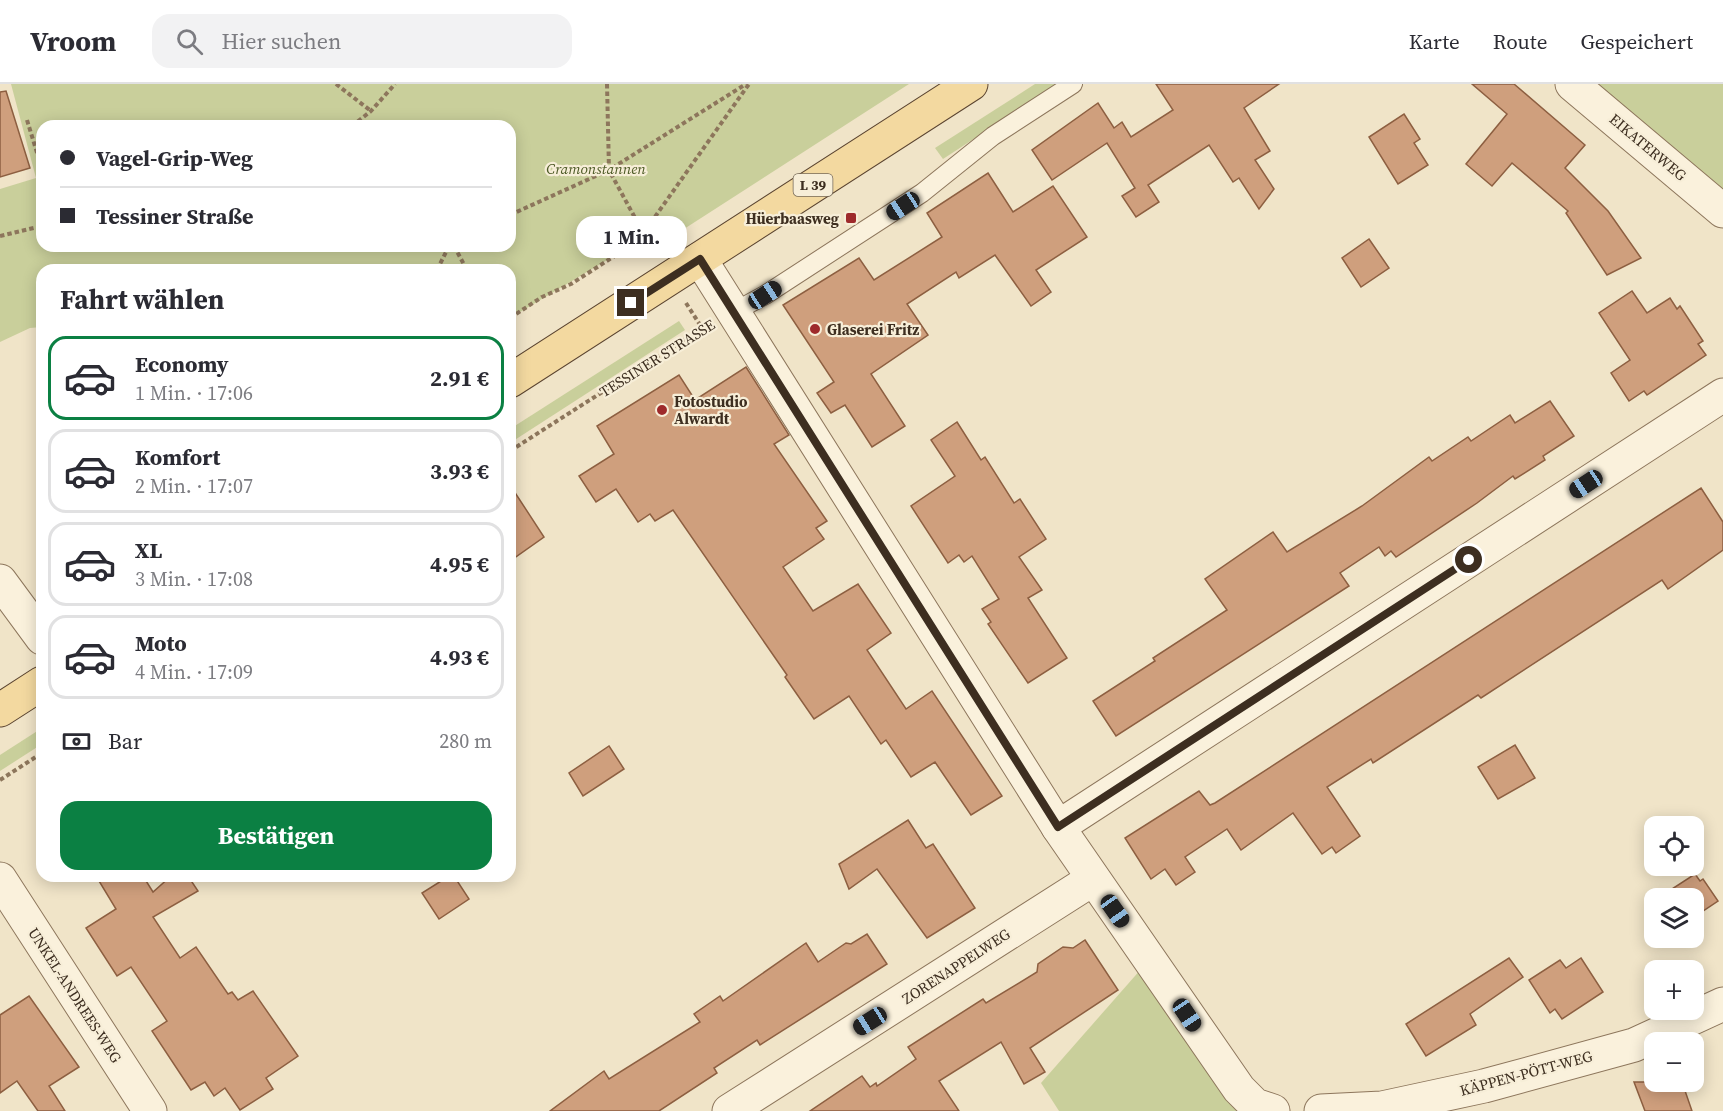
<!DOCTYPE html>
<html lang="de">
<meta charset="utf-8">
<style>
:root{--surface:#fff;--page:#f2f2f3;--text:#2b2b33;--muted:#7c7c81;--line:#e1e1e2;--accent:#0b8043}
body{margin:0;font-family:"Source Serif 4",serif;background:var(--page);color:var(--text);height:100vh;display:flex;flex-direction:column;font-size:22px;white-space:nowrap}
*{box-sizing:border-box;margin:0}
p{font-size:20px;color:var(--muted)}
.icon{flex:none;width:33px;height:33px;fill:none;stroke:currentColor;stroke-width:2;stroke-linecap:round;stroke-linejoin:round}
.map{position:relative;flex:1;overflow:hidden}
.details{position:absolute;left:36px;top:180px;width:480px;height:618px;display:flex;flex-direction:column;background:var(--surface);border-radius:18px;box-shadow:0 3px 15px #0003}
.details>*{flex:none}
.top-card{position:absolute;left:36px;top:36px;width:480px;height:132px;border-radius:18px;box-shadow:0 3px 15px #0003;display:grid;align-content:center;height:132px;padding:0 24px;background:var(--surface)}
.buttons{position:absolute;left:1644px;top:732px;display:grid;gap:12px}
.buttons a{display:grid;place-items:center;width:60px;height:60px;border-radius:12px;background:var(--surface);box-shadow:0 3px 15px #0003;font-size:30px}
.end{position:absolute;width:27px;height:27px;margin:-14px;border:8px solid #3d2e20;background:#fff;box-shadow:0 0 0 3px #fff}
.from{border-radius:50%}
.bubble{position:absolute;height:42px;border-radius:18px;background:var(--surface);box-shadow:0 3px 15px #0003;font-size:20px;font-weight:700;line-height:42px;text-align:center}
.car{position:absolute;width:18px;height:36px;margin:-18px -9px;border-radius:8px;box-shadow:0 0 4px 2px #0007;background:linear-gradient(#222 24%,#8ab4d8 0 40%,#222 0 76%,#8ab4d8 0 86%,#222 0)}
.top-card b{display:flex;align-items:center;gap:21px;height:57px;font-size:22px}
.top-card b+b{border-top:2px solid var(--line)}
.top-card i{width:15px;height:15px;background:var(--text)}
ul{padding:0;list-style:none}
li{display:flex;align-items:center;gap:18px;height:84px;margin:0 12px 9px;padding:0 12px;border:3px solid var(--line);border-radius:18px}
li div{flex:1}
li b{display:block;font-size:22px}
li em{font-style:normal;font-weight:700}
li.current{border-color:var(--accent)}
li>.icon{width:54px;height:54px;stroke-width:1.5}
h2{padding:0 24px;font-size:27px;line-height:72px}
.pay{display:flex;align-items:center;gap:15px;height:66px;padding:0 24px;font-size:22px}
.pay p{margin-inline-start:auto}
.button{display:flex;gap:12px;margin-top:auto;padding:12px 24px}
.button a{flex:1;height:69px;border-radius:18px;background:var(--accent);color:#fff;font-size:24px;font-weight:700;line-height:69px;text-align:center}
header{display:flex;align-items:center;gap:36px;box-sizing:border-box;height:84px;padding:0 30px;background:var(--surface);border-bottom:2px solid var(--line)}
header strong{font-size:28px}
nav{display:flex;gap:33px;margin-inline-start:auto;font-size:21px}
.search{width:420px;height:54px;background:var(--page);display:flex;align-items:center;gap:15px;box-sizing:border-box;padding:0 21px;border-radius:18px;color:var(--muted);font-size:22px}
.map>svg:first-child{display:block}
.green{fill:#c9cf9b;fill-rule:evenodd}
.building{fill:#cf9f7d;stroke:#8d5f41;stroke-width:1.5}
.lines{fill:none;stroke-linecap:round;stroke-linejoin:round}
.service-casing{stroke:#8d765c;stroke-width:20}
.minor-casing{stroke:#8d765c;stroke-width:35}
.primary-casing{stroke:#5b4430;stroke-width:35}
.path{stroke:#8d765c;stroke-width:4;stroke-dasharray:4.5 3;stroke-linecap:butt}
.service{stroke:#faf1dc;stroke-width:18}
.minor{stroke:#faf1dc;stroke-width:33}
.primary{stroke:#f3d9a0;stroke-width:33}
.route{stroke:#3d2e20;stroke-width:8}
.poi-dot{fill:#9e2a2b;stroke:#f7eed8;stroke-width:2}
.labels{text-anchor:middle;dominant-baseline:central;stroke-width:4.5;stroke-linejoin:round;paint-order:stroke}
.shield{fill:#f7eed8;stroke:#756857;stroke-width:1.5}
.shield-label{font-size:14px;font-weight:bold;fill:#3d2e20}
.street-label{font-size:15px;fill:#3d2e20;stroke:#f7eed8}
.park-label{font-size:15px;font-style:italic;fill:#4d5a26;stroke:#f7eed8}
.poi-label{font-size:15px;font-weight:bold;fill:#3d2e20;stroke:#f7eed8;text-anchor:start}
</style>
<header>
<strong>Vroom</strong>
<div class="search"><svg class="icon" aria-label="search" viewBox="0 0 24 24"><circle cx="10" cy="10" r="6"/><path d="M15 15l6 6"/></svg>Hier suchen</div>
<nav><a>Karte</a><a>Route</a><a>Gespeichert</a></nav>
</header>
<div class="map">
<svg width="1723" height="1027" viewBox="0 0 1723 1027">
<rect width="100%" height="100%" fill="#f0e4c8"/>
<g class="green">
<path d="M11,0H909L684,145L664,142L510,234V186H42V243L30,244L0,258V105L36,94ZM42,42H510V162H42Z"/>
<path d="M1035,0H1058L943,75L935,64Z"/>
<path d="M1586,0H1723V116Z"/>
<path d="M679,237L685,246L510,359V345Z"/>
<path d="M42,644V660L0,687V671Z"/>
<path d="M1149,876L1273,1027H1059L1041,999Z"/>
</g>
<g class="building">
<path d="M1156,0H1279L1244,24L1270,67L1255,76L1274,105L1259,125L1239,94L1233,98L1209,61L1148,101L1159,118L1136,133L1122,112L1135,104L1107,59L1052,96L1032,66L1098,19L1114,44L1122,38L1131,53L1173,26Z"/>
<path d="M1472,0H1514L1585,61L1565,84L1608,127L1641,174L1607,191L1566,129L1568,127L1512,79L1492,102L1466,80L1507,30Z"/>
<path d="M6,7L30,84L0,93V8Z"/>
<path d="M1404,30L1420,55L1414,59L1428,81L1398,100L1369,53Z"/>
<path d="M988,89L1013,128L1053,102L1087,153L1036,186L1051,208L1031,222L995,171L959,194L956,188L907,220L928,251L871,290L905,342L872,363L845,321L831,329L817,309L834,298L783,221L859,174L874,196L942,153L927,129Z"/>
<path d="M1369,155L1389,184L1361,203L1342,174Z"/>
<path d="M1632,207L1647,229L1670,214L1677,225L1680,222L1703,257L1698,260L1706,271L1647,311L1644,307L1629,317L1611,289L1630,276L1599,229Z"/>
<path d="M746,283L789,351L774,360L827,437L816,444L824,455L783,483L813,527L858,500L891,549L867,566L906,625L932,607L1002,712L971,731L935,678L911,693L886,656L881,660L849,612L814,635L785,593L787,591L673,426L655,437L650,430L638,438L616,405L596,418L579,392L614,370L597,342L679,291L695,316Z"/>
<path d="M1550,317L1574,352L1543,372L1545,376L1515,395L1513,392L1477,419L1396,473L1391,467L1385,472L1379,463L1340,489L1349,502L1116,652L1093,617L1155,577L1153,574L1227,526L1205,495L1273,448L1287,468L1362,422L1429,373L1432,377L1468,353L1471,357L1510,331L1515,339Z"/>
<path d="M957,338L981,376L985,373L1014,419L1020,415L1046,455L1019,473L1042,506L1028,514L1067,574L1028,599L988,540L991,538L982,525L999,515L972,472L964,478L959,471L948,479L911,422L955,392L931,356Z"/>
<path d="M510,401L544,453L510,477Z"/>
<path d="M1701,404L1723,438V466L1668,505L1662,496L1481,614L1478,611L1373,679L1371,675L1327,703L1360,752L1336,769L1332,763L1322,770L1293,729L1241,766L1227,745L1185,773L1195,788L1176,801L1165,785L1151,795L1125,754L1199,707L1210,721L1215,719Z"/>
<path d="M1515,661L1535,694L1498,715L1478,683Z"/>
<path d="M609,662L624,685L583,712L569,689Z"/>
<path d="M908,736L926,764L933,760L975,824L927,854L877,785L849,805L839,780Z"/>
<path d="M1695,790L1700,797L1703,795L1718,817L1694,833V814H1658Z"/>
<path d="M96,792H143L153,808L171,792H188L198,807L153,833L180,874L196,863L228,910L232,908L238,916L253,907L298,972L266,994L273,1005L240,1026L225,1004L214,1012L205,998L191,1006L152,947L167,937L131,883L117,892L86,844L116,825Z"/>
<path d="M449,792H454L469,815L439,835L422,809Z"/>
<path d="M867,850L887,880L760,961L757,956L714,984L717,989L659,1027H550L604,987L609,995L700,938L694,930L720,912L723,917L806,859L818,878L846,859L851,860Z"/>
<path d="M1085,856L1118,906L1030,964L1045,988L1024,1000L1001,958L939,997L959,1027H810L862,992L870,1003L876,999L877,1002L916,975L908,963L983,915L986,919L1037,888L1038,880L1063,863L1073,864Z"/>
<path d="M1509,874L1523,893L1470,930L1476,941L1426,972L1406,940Z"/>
<path d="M1581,874L1603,908L1562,935L1555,925L1550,929L1529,896L1560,876L1566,884Z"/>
<path d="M29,912L79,983L49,1002L65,1027H38L17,997L0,1009V931Z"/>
<path d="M1634,998H1682L1692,1027H1645Z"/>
</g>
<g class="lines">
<g class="service-casing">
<path id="service" d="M734,228L765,211L922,109L993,52L1073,0"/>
</g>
<g class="minor-casing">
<g id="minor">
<path d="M1572,0L1723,127"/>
<path d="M700,175L1058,743L1239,1005L1255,1021L1273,1027"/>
<path d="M0,497L42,554"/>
<path d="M1058,743L1723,311"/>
<path d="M0,795L150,1027"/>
<path d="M729,1027L1093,795"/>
<path d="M1321,1027L1382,1024L1484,1002L1634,961L1723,920"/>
</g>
</g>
<g class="primary-casing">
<g id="primary">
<path d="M510,297L971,0"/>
<path d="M0,626L42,599"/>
</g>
</g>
<g class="path">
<path d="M336,0L371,27"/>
<path d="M607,0L609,86L653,167"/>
<path d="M27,36L42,85"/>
<path d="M352,42L371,27L395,0"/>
<path d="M510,131L609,86L746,0"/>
<path d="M0,152L42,142"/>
<path d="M454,162L467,186"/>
<path d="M437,186L449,162"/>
<path d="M686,219L702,244"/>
<path d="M510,234L542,213L571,200L644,153L652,137L749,0"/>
<path d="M510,367L704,243"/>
<path d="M0,696L42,669"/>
</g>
<use href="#service" class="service"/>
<use href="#minor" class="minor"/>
<use href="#primary" class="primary"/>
</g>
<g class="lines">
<path class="route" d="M631,219L700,175L1058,743L1469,476"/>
</g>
<g class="poi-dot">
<rect x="845" y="128" width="12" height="12" rx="3"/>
<circle cx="815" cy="245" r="6"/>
<circle cx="662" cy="326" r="6"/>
</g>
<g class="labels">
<rect class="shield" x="793.5" y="90" width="39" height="22" rx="4.5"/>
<g class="shield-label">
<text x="813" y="101">L 39</text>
</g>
<g class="street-label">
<text transform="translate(1648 63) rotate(40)">EIKATERWEG</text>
<text transform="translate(657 274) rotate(-32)">TESSINER STRASSE</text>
<text transform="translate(956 882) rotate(-33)">ZORENAPPELWEG</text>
<text transform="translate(75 911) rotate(57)">UNKEL-ANDREES-WEG</text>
<text transform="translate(1526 989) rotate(-15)">KÄPPEN-PÖTT-WEG</text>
</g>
<g class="park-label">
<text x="596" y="84">Cramonstannen</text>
</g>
<g class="poi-label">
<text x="839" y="134" text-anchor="end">Hüerbaasweg</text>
<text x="827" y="245">Glaserei Fritz</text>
<text x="674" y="317">Fotostudio<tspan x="674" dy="17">Alwardt</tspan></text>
</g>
</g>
</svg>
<div class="buttons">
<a><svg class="icon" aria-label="locate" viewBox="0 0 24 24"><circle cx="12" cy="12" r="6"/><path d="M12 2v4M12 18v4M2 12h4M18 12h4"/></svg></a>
<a><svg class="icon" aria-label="layers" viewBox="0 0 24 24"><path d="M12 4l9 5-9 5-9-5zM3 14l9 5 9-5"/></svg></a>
<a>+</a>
<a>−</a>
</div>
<i class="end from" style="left:1469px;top:476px"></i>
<i class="end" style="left:631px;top:219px"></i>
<div class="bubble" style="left:576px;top:132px;width:111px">1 Min.</div>
<i class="car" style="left:903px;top:122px;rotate:237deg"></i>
<i class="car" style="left:765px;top:211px;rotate:57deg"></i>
<i class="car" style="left:1586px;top:400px;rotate:237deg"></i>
<i class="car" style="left:1115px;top:827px;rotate:145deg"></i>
<i class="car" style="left:1187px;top:931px;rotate:146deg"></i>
<i class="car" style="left:870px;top:937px;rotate:238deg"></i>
<div class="top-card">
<b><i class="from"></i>Vagel-Grip-Weg</b>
<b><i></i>Tessiner Straße</b>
</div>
<section class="details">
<h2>Fahrt wählen</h2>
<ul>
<li class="current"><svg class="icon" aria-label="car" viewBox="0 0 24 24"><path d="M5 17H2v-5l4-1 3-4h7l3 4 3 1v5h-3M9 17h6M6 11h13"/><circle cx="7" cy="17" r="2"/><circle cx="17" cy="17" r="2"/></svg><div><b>Economy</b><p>1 Min. · 17:06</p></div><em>2.91 €</em></li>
<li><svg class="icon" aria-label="car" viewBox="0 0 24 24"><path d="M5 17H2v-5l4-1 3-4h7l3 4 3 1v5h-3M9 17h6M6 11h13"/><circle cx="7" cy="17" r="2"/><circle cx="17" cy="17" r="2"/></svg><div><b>Komfort</b><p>2 Min. · 17:07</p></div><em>3.93 €</em></li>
<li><svg class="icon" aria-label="car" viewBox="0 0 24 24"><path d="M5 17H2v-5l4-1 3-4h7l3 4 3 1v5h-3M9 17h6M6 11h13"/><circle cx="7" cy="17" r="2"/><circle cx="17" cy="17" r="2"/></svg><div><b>XL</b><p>3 Min. · 17:08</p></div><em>4.95 €</em></li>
<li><svg class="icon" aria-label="car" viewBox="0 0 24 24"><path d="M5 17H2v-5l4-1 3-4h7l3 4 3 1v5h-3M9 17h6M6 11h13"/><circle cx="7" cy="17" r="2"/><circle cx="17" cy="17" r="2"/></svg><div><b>Moto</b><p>4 Min. · 17:09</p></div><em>4.93 €</em></li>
</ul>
<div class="pay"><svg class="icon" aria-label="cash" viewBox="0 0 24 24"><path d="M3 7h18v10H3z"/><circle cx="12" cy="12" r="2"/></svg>Bar<p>280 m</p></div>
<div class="button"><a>Bestätigen</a></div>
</section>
</div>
